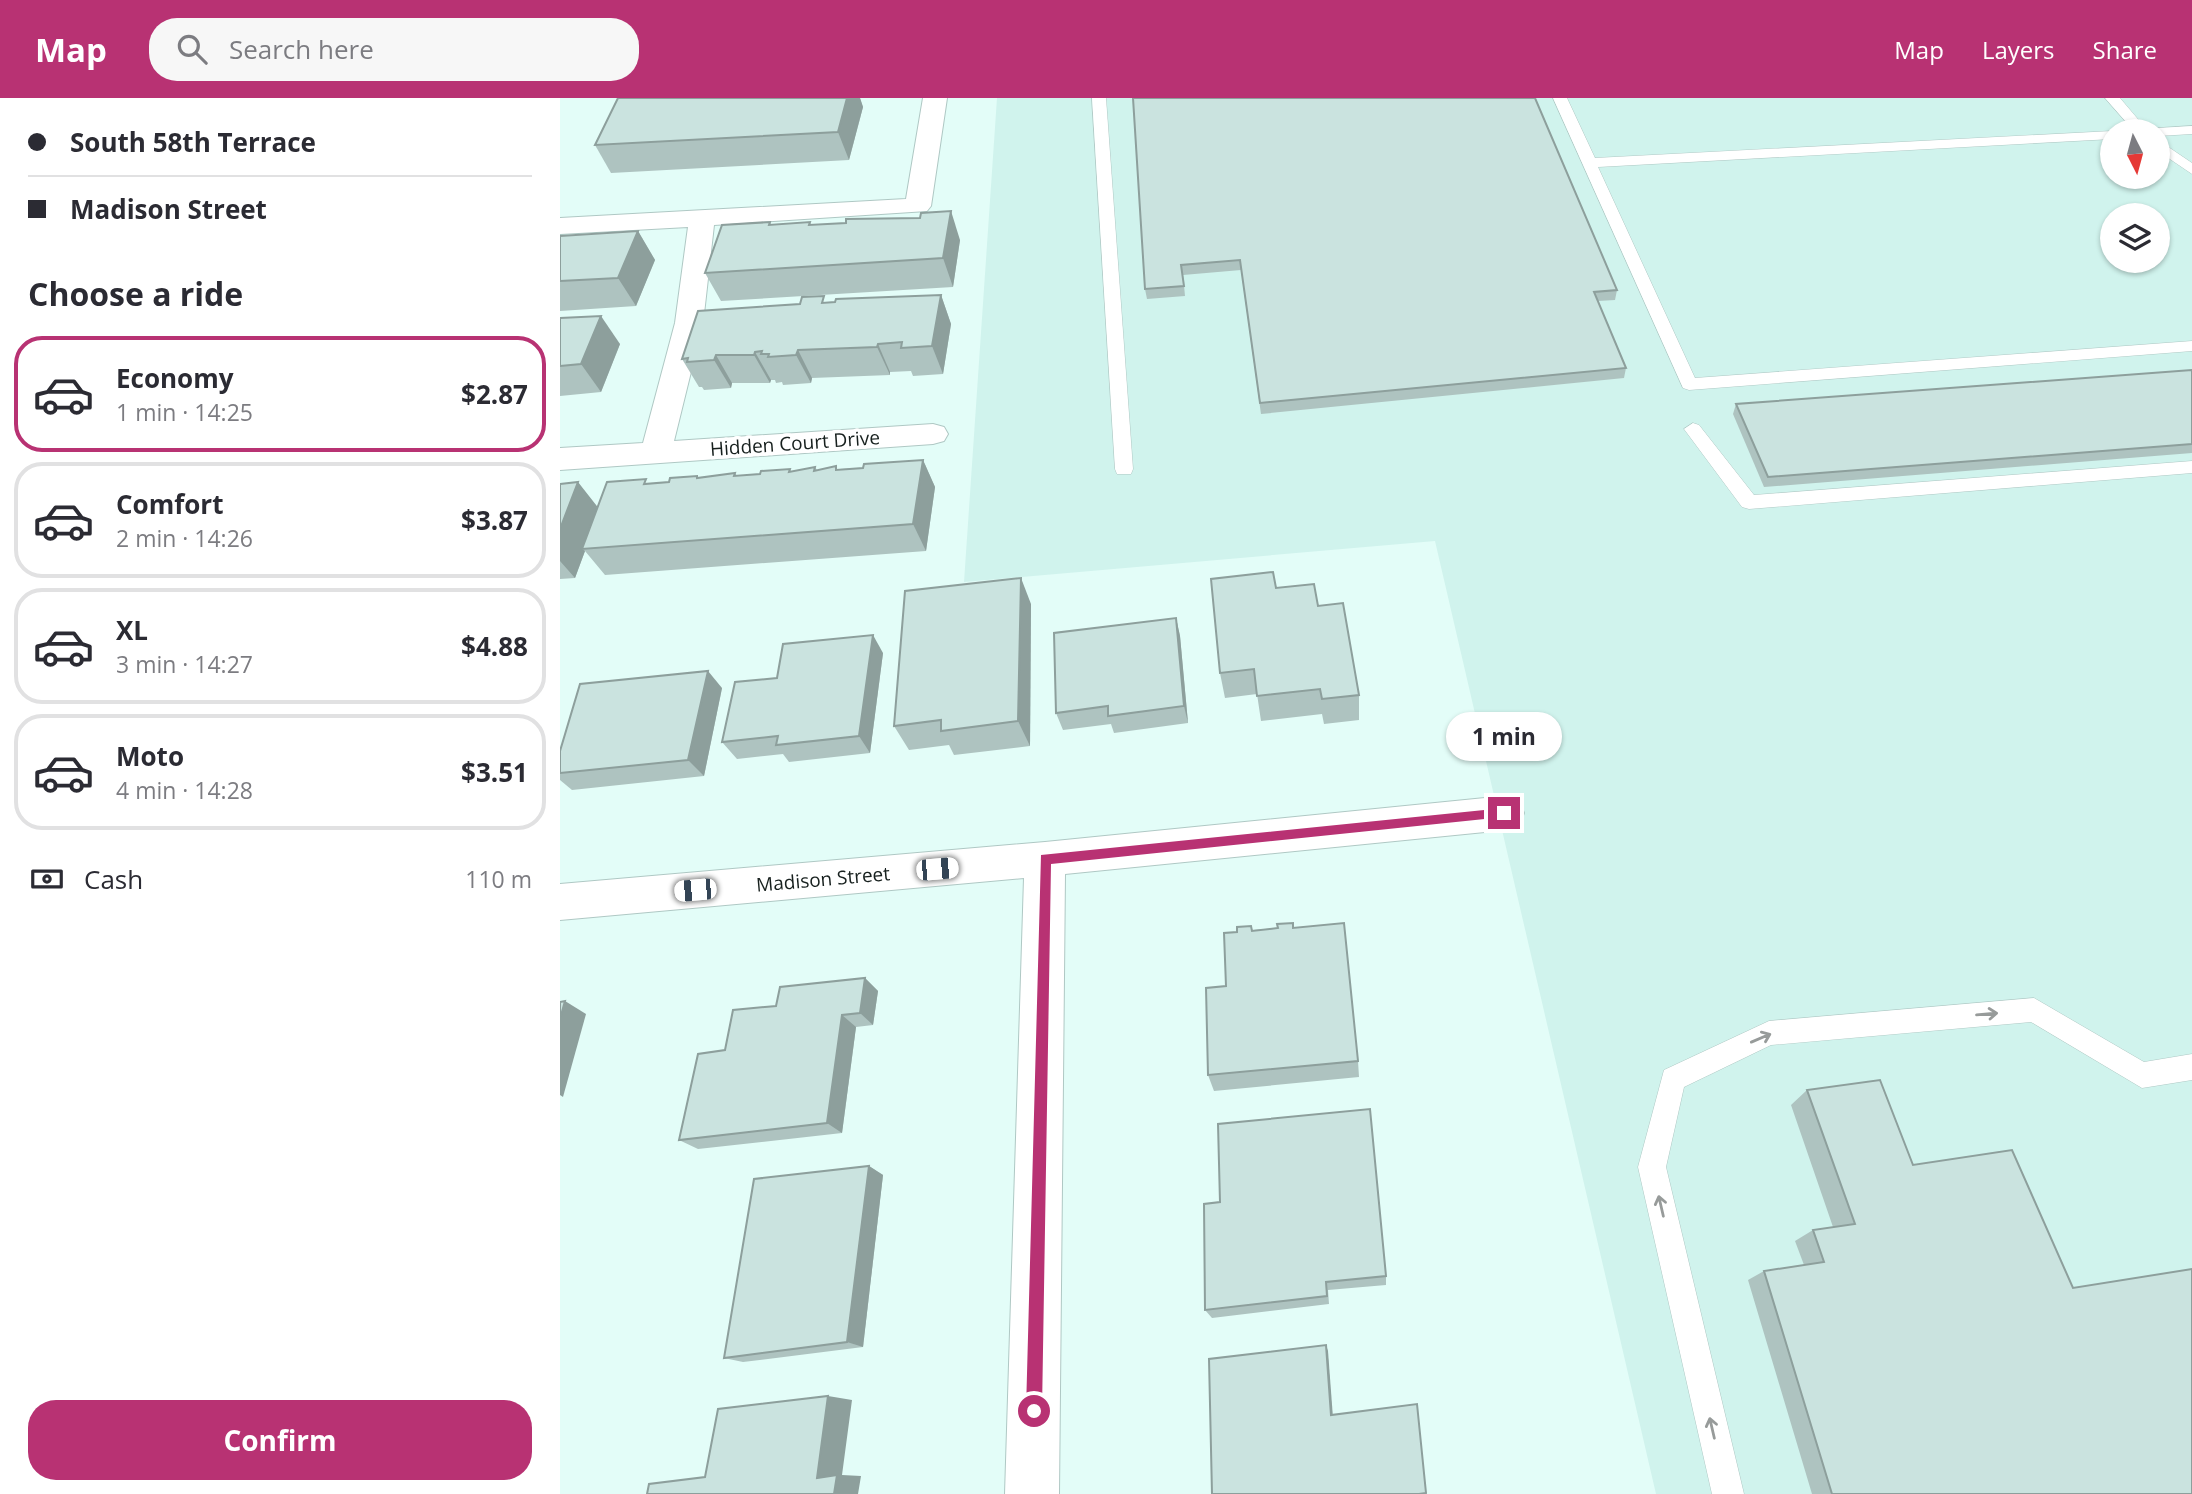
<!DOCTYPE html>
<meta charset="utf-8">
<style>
:root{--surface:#fff;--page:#f7f7f7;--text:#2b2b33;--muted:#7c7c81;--line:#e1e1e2;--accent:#b83273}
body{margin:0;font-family:"Open Sans",sans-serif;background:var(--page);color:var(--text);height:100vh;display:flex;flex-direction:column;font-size:26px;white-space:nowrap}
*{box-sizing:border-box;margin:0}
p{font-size:23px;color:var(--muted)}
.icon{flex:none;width:38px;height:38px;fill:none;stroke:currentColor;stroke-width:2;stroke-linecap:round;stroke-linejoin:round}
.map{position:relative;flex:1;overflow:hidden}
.sheet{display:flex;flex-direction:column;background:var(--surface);width:560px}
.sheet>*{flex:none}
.hud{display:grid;align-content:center;height:154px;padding:0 28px;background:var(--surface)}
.needle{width:46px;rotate:174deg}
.buttons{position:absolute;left:1540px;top:21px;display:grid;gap:14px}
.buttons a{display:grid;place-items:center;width:70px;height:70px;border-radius:50%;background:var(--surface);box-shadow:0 2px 5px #0004;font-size:35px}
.end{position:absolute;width:32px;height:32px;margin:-16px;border:9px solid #b83273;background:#fff;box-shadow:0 0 0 4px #fff}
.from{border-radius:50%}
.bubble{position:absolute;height:49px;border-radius:24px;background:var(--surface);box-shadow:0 2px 5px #0004;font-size:23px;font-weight:700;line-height:49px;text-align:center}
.car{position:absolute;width:21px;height:42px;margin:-21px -10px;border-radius:9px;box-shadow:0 0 5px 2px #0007;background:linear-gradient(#fff 24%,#345 0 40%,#fff 0 76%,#345 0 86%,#fff 0)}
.hud b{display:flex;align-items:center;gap:24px;height:66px;font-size:26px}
.hud b+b{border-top:2px solid var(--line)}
.hud i{width:18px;height:18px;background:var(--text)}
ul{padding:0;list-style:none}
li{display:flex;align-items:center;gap:21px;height:116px;margin:0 14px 10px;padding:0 14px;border:4px solid var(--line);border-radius:28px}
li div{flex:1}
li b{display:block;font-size:26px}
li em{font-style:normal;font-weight:700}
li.current{border-color:var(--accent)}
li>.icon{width:63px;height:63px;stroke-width:1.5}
h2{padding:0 28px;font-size:32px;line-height:84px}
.pay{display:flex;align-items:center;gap:18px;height:77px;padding:0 28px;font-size:26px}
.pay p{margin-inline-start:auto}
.cta{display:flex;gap:14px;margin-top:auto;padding:14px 28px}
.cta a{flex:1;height:80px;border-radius:28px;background:var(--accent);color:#fff;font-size:28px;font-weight:700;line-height:80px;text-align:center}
header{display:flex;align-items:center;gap:42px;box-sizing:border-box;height:98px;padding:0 35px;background:var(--accent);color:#fff}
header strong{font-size:33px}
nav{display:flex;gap:38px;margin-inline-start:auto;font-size:24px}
.search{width:490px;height:63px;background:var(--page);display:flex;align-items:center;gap:18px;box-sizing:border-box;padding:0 24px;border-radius:28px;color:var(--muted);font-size:26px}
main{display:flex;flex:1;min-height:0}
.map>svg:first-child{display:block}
.built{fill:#d0f3ed;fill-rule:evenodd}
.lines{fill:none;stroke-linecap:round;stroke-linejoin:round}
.service-casing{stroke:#afc8c4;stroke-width:1}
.minor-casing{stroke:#afc8c4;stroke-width:2}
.service{fill:#fff;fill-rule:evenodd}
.minor{fill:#fff;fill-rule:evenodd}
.wall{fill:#aec3c0}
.shaded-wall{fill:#8d9f9c}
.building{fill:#cae3df;stroke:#8d9f9c;stroke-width:2}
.oneway{stroke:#979b9a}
.route{fill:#b83273}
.labels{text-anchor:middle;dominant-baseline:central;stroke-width:7;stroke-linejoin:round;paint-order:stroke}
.street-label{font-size:19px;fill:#17201e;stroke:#fff}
</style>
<header>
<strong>Map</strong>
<div class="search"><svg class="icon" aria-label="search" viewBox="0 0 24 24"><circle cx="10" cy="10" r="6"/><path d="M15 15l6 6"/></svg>Search here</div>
<nav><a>Map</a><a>Layers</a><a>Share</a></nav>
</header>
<main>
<section class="sheet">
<div class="hud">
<b><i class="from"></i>South 58th Terrace</b>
<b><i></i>Madison Street</b>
</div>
<h2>Choose a ride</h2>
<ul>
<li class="current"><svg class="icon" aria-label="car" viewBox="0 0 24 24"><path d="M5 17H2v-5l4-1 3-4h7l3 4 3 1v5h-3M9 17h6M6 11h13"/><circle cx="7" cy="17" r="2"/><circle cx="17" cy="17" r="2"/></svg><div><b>Economy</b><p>1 min · 14:25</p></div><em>$2.87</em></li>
<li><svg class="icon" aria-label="car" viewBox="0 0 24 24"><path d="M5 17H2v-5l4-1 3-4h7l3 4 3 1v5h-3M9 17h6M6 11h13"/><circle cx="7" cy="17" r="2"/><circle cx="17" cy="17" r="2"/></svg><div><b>Comfort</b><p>2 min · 14:26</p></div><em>$3.87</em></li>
<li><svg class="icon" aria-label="car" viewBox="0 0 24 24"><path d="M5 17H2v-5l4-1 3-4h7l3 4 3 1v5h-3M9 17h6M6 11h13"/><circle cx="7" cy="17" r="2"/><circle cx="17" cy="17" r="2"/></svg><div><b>XL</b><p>3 min · 14:27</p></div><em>$4.88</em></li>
<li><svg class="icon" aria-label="car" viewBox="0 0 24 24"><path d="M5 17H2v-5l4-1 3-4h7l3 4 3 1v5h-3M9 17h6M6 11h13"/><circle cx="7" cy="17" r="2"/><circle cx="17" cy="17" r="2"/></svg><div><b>Moto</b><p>4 min · 14:28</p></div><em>$3.51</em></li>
</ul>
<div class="pay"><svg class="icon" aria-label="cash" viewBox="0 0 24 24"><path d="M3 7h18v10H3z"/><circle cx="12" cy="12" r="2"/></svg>Cash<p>110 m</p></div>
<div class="cta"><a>Confirm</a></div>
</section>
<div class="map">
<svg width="1632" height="1396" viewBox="0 0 1632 1396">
<rect width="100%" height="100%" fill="#e3fdf8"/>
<path class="built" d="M437,0H1632V1396H1096L875,443L404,484ZM1552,33H1598V79H1552ZM1552,117H1598V163H1552Z"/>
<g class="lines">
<g class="service-casing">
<g id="service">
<path d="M532,0H546L573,371L571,376H557L555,371Z"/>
<path d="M993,0H1007L1035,60L1552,33H1554L1552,41L1038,69L1135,280L1632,243V253L1129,292L1123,290Z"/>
<path d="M1545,0H1560L1588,33H1574Z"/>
<path d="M1632,28V36L1598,38V33H1591L1598,30Z"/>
<path d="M1598,42L1632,65V76L1598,53Z"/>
<path d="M1133,325L1139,327L1194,397L1632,363V375L1189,411L1182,409L1127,335L1124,331Z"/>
<path d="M1474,900L1584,964L1632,956V982L1582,990L1471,924L1211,947L1124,989L1106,1069L1184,1396H1152L1078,1069L1104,972L1209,923Z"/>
</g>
</g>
<g class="minor-casing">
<g id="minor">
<path d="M363,0H387L371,108L367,113L154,127L143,225L114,343L373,326L384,329L388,336L384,343L373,346L0,372V350L83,345L115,225L128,129L0,136V120L346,101Z"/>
<path d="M945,698L959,703L964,715L959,727L945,732L505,776L499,1396H445L464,780L0,822V786L485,744Z"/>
</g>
</g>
<use href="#service" class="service"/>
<use href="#minor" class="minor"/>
</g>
<g class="wall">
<path d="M58,0H300L303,9L289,62L51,75L35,47Z"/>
<path d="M573,0L1057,192L1055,202L1038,203L1066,270L1064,280L701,316L681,172L623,177L625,198L587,201L585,191Z"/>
<path d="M210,124L211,127L250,124L251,127L400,142L393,189L161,203L145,175Z"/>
<path d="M78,133L95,162L76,208L0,213V138Z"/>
<path d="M381,197L391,226L383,276L353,278L351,273L330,274V277L252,280L251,285L223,287L222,284L216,285L215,282H211L210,285H172L171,290L144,292L142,289H139L122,261L267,205Z"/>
<path d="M0,220L60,246L41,294L0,298Z"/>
<path d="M1632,272V355L1204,389L1173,316L1176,306Z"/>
<path d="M363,362L375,389L366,453L45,477L25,453L15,480L0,481V386L38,409L89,386L109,384L175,375L177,378L200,376L230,371L231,374L255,369L257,372L303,370Z"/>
<path d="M716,490L758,508L799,597V622L764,626L762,616L701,623L697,596L665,600L660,575Z"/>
<path d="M471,506L470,648L394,657L389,647L349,652L334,628Z"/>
<path d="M616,520L620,538L628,625L554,635L551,626L503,632L496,615Z"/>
<path d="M323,555L310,655L229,664L223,656L177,661L162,644L217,580Z"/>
<path d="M162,590L144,678L12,692L0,682V653Z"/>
<path d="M734,829L798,963L799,979L654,993L648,977L666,888L692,832Z"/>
<path d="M305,880L318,893L313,927L296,929L282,1035L138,1051L119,1042L165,952L216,908Z"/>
<path d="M1247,992L1353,1067L1513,1190L1632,1396H1252L1188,1182L1204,1173L1244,1167L1235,1143L1253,1132L1273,1129L1231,1007Z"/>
<path d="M309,1068L323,1077L303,1249L183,1264L164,1260Z"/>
<path d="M644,1106L826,1178V1187L768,1192L769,1206L652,1220L645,1212Z"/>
</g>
<g class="shaded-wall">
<path d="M287,0H300L303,9L289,62L278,34Z"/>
<path d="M391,113L400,142L393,189L383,160Z"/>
<path d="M78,133L95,162L76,208L58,180Z"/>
<path d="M381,197L391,226L383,276L372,248Z"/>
<path d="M41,218L60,246L41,294L21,266Z"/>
<path d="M318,246L330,274V277L317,249Z"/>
<path d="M238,252L252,280L251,285L236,257Z"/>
<path d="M195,254L211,282L210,285L194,257Z"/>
<path d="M156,257L172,285L171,290L154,262Z"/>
<path d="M363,362L375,389L366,453L353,426Z"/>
<path d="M18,384L40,412L22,451L25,453L15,480L0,463V431Z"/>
<path d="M461,480L471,506L470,648L458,623Z"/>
<path d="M616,520L620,538L628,625L624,608Z"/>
<path d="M313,537L323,555L310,655L299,638Z"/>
<path d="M148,573L162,590L144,678L128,662Z"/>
<path d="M305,880L318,893L313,927L300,915Z"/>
<path d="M5,903L26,916L3,999L0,997V921Z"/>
<path d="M282,917L296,929L282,1035L267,1025Z"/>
<path d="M309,1068L323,1077L303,1249L287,1244Z"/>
<path d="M766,1247L768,1253L773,1320L771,1317Z"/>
<path d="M268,1298L292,1302L282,1377L301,1378L298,1396H274L257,1380Z"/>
</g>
<g class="building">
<path d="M58,0H287L278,34L35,47Z"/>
<path d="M573,0H975L1057,192L1034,194L1066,270L700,305L680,162L621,167L624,188L585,191Z"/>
<path d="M391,113L383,160L145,175L162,127L210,124L209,127L250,124L249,127L286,125V121L360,120L361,115Z"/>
<path d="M78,133L58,180L0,183V138Z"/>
<path d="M381,197L372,248L341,250L342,244L318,246L317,249L238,252L236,257L208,259L209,256H201L202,253L195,254L194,257H156L154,262L127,264L128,260L122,261L138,213L240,206L242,199L264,198L262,205L275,204L276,201Z"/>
<path d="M41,218L21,266L0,268V220Z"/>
<path d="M1632,272V346L1208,379L1176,306Z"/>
<path d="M363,362L353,426L22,451L47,384L86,381L84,386L109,384L110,380L137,378V380L175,375L174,378L200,376L201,373L230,371L229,374L255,369L254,373L276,368V372L303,370L304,366Z"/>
<path d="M18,384L0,431V386Z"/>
<path d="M713,474L716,490L754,486L758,508L783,505L799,597L762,601L760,591L697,598L694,571L660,575L651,481Z"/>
<path d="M461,480L458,623L381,633V622L334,628L345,493Z"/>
<path d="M616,520L624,608L548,618V608L496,615L494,535Z"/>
<path d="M313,537L299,638L216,647L218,638L162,644L175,584L217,580L223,546Z"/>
<path d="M148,573L128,662L0,675V653L20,586Z"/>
<path d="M733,825V830L784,825L798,963L648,977L646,890L666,888L664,835L677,834V829L691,828L692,833L718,830L717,826Z"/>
<path d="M305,880L300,915L282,917L267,1025L119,1042L138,956L165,952L173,912L216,908L220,889Z"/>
<path d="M5,903L0,921V904Z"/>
<path d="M1320,982L1353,1067L1452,1052L1513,1190L1632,1171V1396H1272L1204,1173L1264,1164L1253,1132L1295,1126L1247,992Z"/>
<path d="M810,1011L826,1178L766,1184L767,1198L645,1212L644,1106L660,1104L658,1026Z"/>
<path d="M309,1068L287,1244L164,1260L194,1081Z"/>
<path d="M766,1247L771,1317L857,1306L866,1395L859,1396H652L649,1261Z"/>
<path d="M268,1298L257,1380L277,1377L274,1396H87L89,1386L145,1379L158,1311Z"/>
</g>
<defs><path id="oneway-shaft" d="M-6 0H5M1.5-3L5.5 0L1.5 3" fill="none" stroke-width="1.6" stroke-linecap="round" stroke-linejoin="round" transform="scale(1.75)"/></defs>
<g class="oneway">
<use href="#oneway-shaft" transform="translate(1427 916) rotate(-5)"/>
<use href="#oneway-shaft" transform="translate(1201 940) rotate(-23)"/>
<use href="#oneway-shaft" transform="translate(1101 1108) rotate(-103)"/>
<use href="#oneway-shaft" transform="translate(1152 1330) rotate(-103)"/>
</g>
<path class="route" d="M944,710L950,715L944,719L491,766L482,1313L479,1319L474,1321L468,1319L466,1313L481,757Z"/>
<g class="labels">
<g class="street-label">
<text transform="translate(235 345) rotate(-4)">Hidden Court Drive</text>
<text transform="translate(263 781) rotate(-5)">Madison Street</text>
</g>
</g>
</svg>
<div class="buttons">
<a><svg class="needle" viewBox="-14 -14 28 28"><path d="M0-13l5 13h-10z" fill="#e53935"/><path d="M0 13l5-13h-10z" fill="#7c7c81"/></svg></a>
<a><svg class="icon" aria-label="layers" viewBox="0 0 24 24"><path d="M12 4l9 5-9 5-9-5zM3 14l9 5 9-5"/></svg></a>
</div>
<i class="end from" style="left:474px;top:1313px"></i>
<i class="end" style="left:944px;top:715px"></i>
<div class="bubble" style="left:886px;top:614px;width:116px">1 min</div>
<i class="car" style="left:377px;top:771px;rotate:85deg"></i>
<i class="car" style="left:135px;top:792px;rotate:265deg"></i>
</div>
</main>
